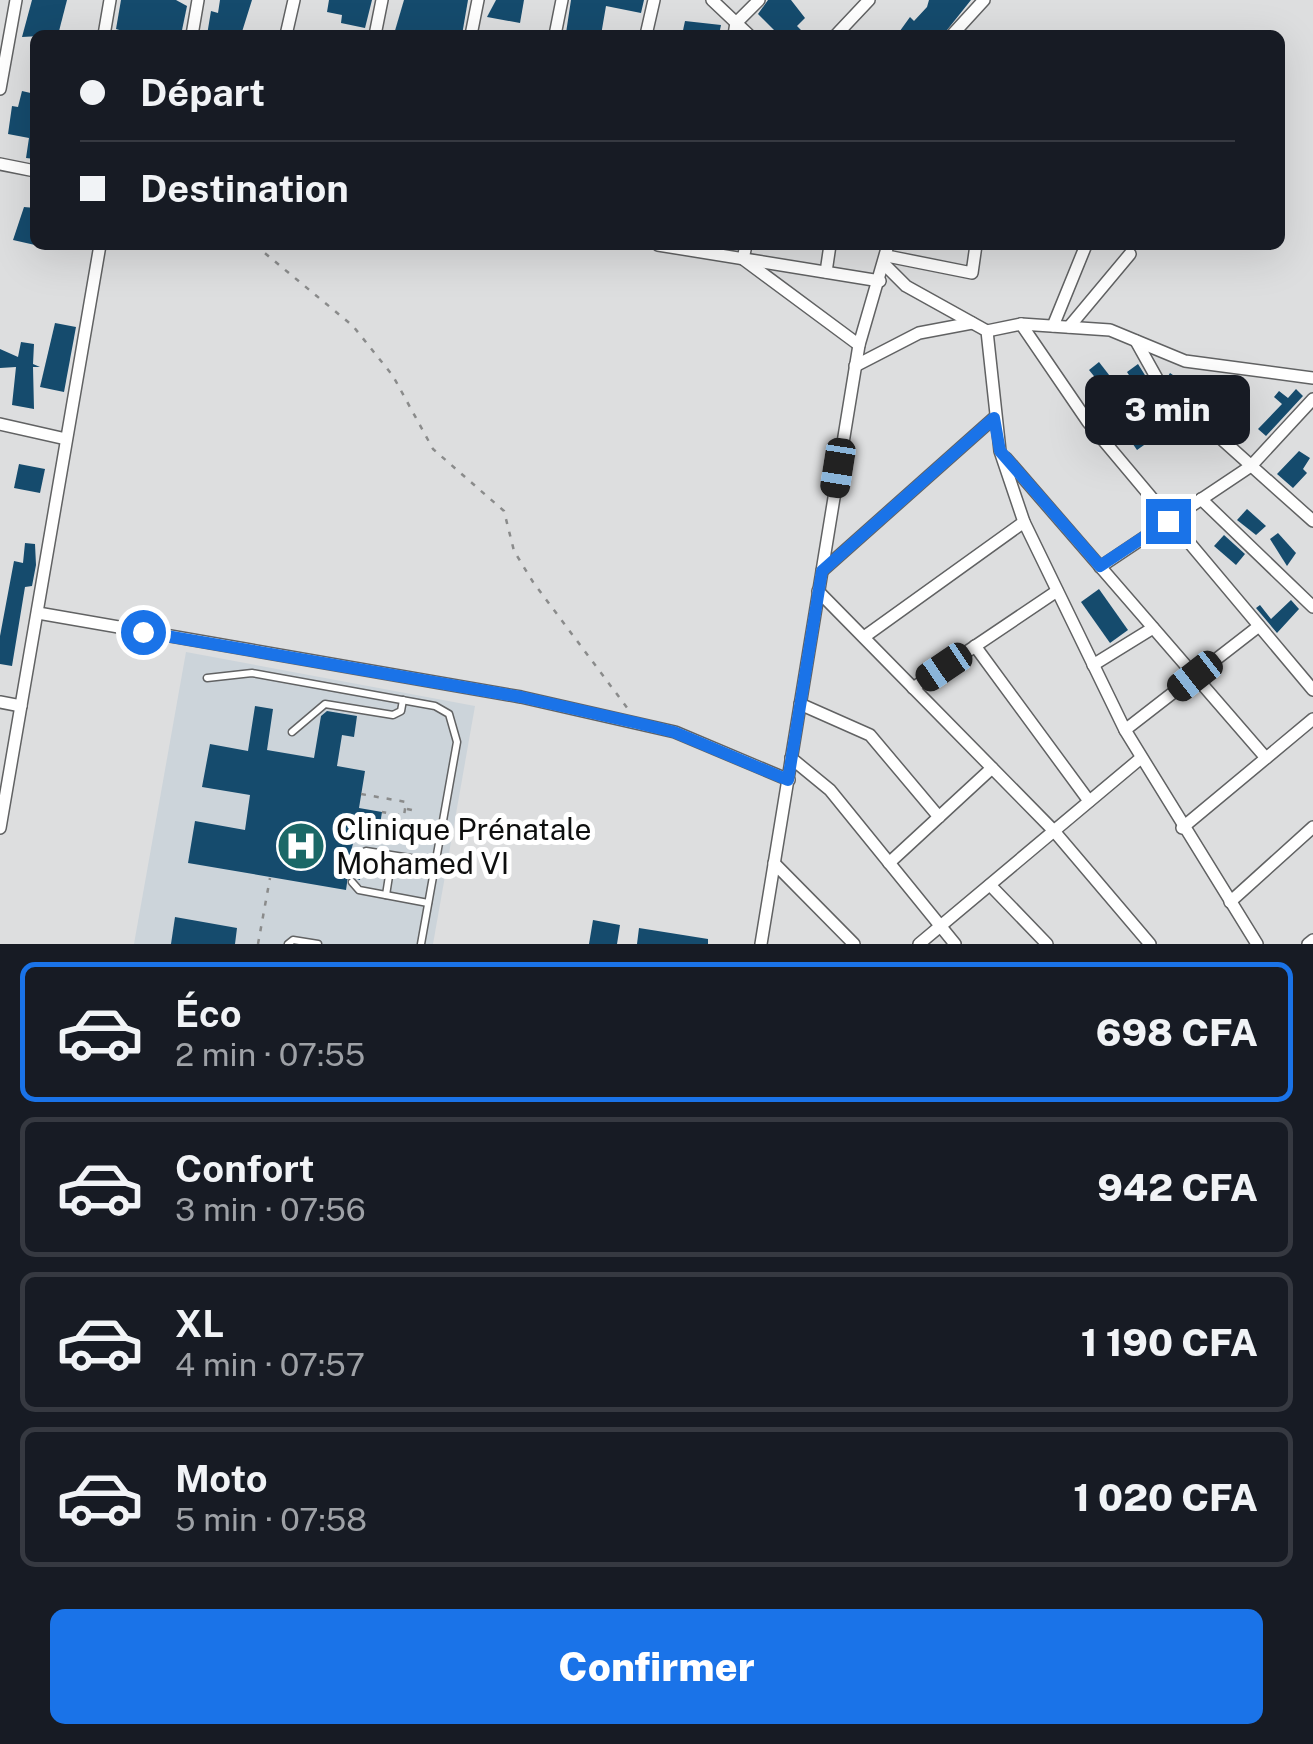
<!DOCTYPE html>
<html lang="fr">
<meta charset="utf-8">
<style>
:root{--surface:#171b24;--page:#242831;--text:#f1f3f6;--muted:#9ea1a6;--line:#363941;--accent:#1a73e8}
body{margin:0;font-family:"Public Sans",sans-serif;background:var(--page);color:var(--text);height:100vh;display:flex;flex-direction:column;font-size:38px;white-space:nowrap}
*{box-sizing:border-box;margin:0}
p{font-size:32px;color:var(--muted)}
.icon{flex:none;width:55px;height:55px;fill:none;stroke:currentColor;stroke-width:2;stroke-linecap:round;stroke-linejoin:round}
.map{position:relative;height:944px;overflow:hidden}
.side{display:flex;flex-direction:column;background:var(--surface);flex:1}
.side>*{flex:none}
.guide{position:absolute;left:30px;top:30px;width:1255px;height:220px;border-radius:15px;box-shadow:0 10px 40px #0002;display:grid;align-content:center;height:220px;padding:0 50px;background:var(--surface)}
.end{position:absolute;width:45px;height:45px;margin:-22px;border:12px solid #1a73e8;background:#fff;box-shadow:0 0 0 5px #fff}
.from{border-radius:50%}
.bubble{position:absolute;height:70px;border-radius:15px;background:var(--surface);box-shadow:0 10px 40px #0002;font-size:32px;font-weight:800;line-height:70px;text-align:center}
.car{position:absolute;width:30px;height:60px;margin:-30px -15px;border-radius:12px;box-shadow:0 0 8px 2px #0007;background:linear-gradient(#222 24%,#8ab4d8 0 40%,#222 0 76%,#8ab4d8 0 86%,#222 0)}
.guide b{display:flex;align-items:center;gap:35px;height:95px;font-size:38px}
.guide b+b{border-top:2px solid var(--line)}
.guide i{width:25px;height:25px;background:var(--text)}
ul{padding:18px 0 0;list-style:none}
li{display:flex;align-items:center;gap:30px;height:140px;margin:0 20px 15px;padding:0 30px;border:5px solid var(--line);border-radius:15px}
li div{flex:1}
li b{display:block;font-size:38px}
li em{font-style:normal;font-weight:800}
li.on{border-color:var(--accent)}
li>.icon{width:90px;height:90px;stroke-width:1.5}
.primary-button{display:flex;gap:20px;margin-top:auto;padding:20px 50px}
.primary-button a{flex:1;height:115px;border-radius:15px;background:var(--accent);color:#fff;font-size:40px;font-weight:800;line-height:115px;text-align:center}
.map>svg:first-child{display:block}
.built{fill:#ccd4da}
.building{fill:#154b6d}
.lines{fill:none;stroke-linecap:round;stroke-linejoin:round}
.lane-casing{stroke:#616263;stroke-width:9}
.street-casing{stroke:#616263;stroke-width:14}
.path{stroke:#8a8b8b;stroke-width:2.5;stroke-dasharray:5 8;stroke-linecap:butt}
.lane{stroke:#fff;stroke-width:6}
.street{stroke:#fff;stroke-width:11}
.route{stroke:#1a73e8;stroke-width:12}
.labels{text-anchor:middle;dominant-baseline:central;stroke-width:10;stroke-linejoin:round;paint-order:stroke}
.poi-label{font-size:30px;fill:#0e0f0f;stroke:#fff;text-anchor:start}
</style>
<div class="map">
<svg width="1313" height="944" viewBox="0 0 1313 944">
<rect width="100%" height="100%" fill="#dddedf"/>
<path class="built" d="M186,652L475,706L433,944H134Z"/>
<g class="building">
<path d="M32,0H67L58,35L22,37Z"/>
<path d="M121,0H176L187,6L181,35H136L116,29Z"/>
<path d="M220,0H252L241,35H207L211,11L218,13Z"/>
<path d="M329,0H372L365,28L341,23L342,15L327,12Z"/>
<path d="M404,0H468L462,35L394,34Z"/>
<path d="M496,0H524L520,23L487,17Z"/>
<path d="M571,0H644L641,13L606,6L601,35L566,33Z"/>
<path d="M768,0H791L805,18L797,26L806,35H779L758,14Z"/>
<path d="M929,0H971L943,35H897L910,17L914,21L927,7Z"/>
<path d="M685,21L721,25L719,35H682Z"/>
<path d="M22,91L35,94V159L26,158L29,138L8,134L12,106L18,107Z"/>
<path d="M24,207L35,208V245L13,240Z"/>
<path d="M55,323L76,327L64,392L40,387Z"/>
<path d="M21,342L34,344L33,364L40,367H33L34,409L12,405L16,367L0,368V349L18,357Z"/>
<path d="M1099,362L1127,398L1115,402L1089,370Z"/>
<path d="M1138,364L1175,423L1137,450L1126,434L1150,417L1143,410L1149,406L1127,372Z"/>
<path d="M1170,373L1195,390L1207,406L1203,410L1175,385L1178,383L1167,378Z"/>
<path d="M1296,389L1303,396L1266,436L1258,429L1282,404L1274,397L1279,391L1288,398Z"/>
<path d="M1299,451L1310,458L1303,469L1307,473L1293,488L1277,474Z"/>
<path d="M19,464L45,469L40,493L14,488Z"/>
<path d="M1247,509L1266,526L1256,535L1237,520Z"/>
<path d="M1278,533L1296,553L1287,566L1270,539Z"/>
<path d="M1224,535L1245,554L1236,565L1214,546Z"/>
<path d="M25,543L35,544L36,565L32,586L25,587L12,666L0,664V636L14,561L23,563Z"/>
<path d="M1099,589L1128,630L1110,643L1081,602Z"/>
<path d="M1291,600L1299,609L1277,633L1256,608L1260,605L1271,619Z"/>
<path d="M255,706L273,709L267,750L314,758L321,716L327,711L357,716L354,737L342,735L337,766L365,771L359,808L382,812L378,837L356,833L349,858L354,865L363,862L360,880L348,876L346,890L188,863L195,821L245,830L250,795L202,787L210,744L248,751Z"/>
<path d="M175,917L237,928L235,944H171Z"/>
<path d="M593,920L620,925L617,944H589Z"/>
<path d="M639,928L708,939V944H637Z"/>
</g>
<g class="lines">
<g class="lane-casing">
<g id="lane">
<path d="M207,678L252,673L435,706L449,714L457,742L421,944"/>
<path d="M292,732L325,704L393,715L401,711L403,700"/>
<path d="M356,858L366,851L435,862"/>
<path d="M352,882L359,890L428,903"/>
<path d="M386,895L389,876"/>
<path d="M288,944L293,940L318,944"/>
</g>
</g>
<g class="street-casing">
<g id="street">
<path d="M712,0L749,35"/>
<path d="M104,35L110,0"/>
<path d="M192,35L198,0"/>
<path d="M286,35L294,0"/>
<path d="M375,35L382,0"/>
<path d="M471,35L478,0"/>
<path d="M555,35L562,0"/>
<path d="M646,35L654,0"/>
<path d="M734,35L736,23L759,0"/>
<path d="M836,35L869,0"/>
<path d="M952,35L984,0"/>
<path d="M0,89L16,0"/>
<path d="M0,164L35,171"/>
<path d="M658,245L880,281"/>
<path d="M746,245L743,259L859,345"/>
<path d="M887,256L972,273L976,245"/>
<path d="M885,265L906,286L987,331L1000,451L1024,522L1125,730L1257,944"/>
<path d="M826,272L830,245"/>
<path d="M1021,324L1088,422L1313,690"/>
<path d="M1053,326L1086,245"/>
<path d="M1069,327L1130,254"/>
<path d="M987,331L1021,324L1110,330L1185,361L1313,378"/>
<path d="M1136,341L1160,384L1313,521"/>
<path d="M855,366L919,333L972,323"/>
<path d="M0,424L66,439"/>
<path d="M1006,458L1266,758"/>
<path d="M1201,499L1313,607"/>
<path d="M1100,567L1251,466L1313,399"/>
<path d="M822,571L994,418"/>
<path d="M818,591L1054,831L1150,944"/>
<path d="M38,613L521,697L675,732L789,780"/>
<path d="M864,637L1024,522"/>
<path d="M975,646L1089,801"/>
<path d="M1093,665L1153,628"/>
<path d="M913,688L1057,591"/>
<path d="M0,702L21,706"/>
<path d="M800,704L870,735L939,817"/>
<path d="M1125,730L1259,626"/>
<path d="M791,758L830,790L955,944"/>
<path d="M0,828L100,245"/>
<path d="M1182,828L1313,719"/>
<path d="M774,863L854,944"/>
<path d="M889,863L992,768"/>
<path d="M990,885L1047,944"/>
<path d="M1230,902L1313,827"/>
<path d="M761,944L859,345L888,245"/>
<path d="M919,944L1141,758"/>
<path d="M1308,944L1313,940"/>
</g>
</g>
<g class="path">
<path d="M255,245L353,326L393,376L433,449L504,511L514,551L533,582L628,709"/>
<path d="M361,794L406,802L404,816L382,812"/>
<path d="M407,809L416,811"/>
<path d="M258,944L270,878"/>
</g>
<use href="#lane" class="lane"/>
<use href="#street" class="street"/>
</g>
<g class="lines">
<path class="route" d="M143,632L521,697L637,723L674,732L788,780L822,571L994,418L1000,451L1100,566L1168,521"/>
</g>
<defs>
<g id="hospital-disc" transform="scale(2.5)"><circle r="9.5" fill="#1b6867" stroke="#fff"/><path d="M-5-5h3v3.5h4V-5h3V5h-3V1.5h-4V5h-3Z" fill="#fff"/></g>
</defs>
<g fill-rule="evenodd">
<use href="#hospital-disc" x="301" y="846"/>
</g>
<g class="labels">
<g class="poi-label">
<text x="336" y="829">Clinique Prénatale<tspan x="336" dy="34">Mohamed VI</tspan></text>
</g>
</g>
</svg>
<i class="end from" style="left:143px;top:632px"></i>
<i class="end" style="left:1168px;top:521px"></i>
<div class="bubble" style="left:1085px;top:375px;width:165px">3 min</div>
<i class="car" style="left:838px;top:468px;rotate:189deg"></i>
<i class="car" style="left:944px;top:667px;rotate:236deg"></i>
<i class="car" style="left:1195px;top:676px;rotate:232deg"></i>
<div class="guide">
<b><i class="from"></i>Départ</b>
<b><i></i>Destination</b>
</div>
</div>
<section class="side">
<ul>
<li class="on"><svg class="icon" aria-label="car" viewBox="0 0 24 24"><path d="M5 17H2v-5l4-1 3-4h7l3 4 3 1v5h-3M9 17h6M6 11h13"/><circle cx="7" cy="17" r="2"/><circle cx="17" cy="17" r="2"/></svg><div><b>Éco</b><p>2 min · 07:55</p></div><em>698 CFA</em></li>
<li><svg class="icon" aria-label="car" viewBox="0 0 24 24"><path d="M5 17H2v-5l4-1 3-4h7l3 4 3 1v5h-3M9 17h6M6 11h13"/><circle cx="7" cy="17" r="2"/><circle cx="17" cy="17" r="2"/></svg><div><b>Confort</b><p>3 min · 07:56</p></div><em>942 CFA</em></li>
<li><svg class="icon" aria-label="car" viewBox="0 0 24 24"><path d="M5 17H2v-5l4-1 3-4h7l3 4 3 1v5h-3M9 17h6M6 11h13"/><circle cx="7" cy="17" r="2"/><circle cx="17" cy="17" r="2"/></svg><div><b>XL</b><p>4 min · 07:57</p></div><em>1 190 CFA</em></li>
<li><svg class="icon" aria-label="car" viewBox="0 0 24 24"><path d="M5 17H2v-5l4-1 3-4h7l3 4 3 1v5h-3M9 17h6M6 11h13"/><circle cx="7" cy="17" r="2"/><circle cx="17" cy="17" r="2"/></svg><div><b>Moto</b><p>5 min · 07:58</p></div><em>1 020 CFA</em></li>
</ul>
<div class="primary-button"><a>Confirmer</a></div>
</section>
